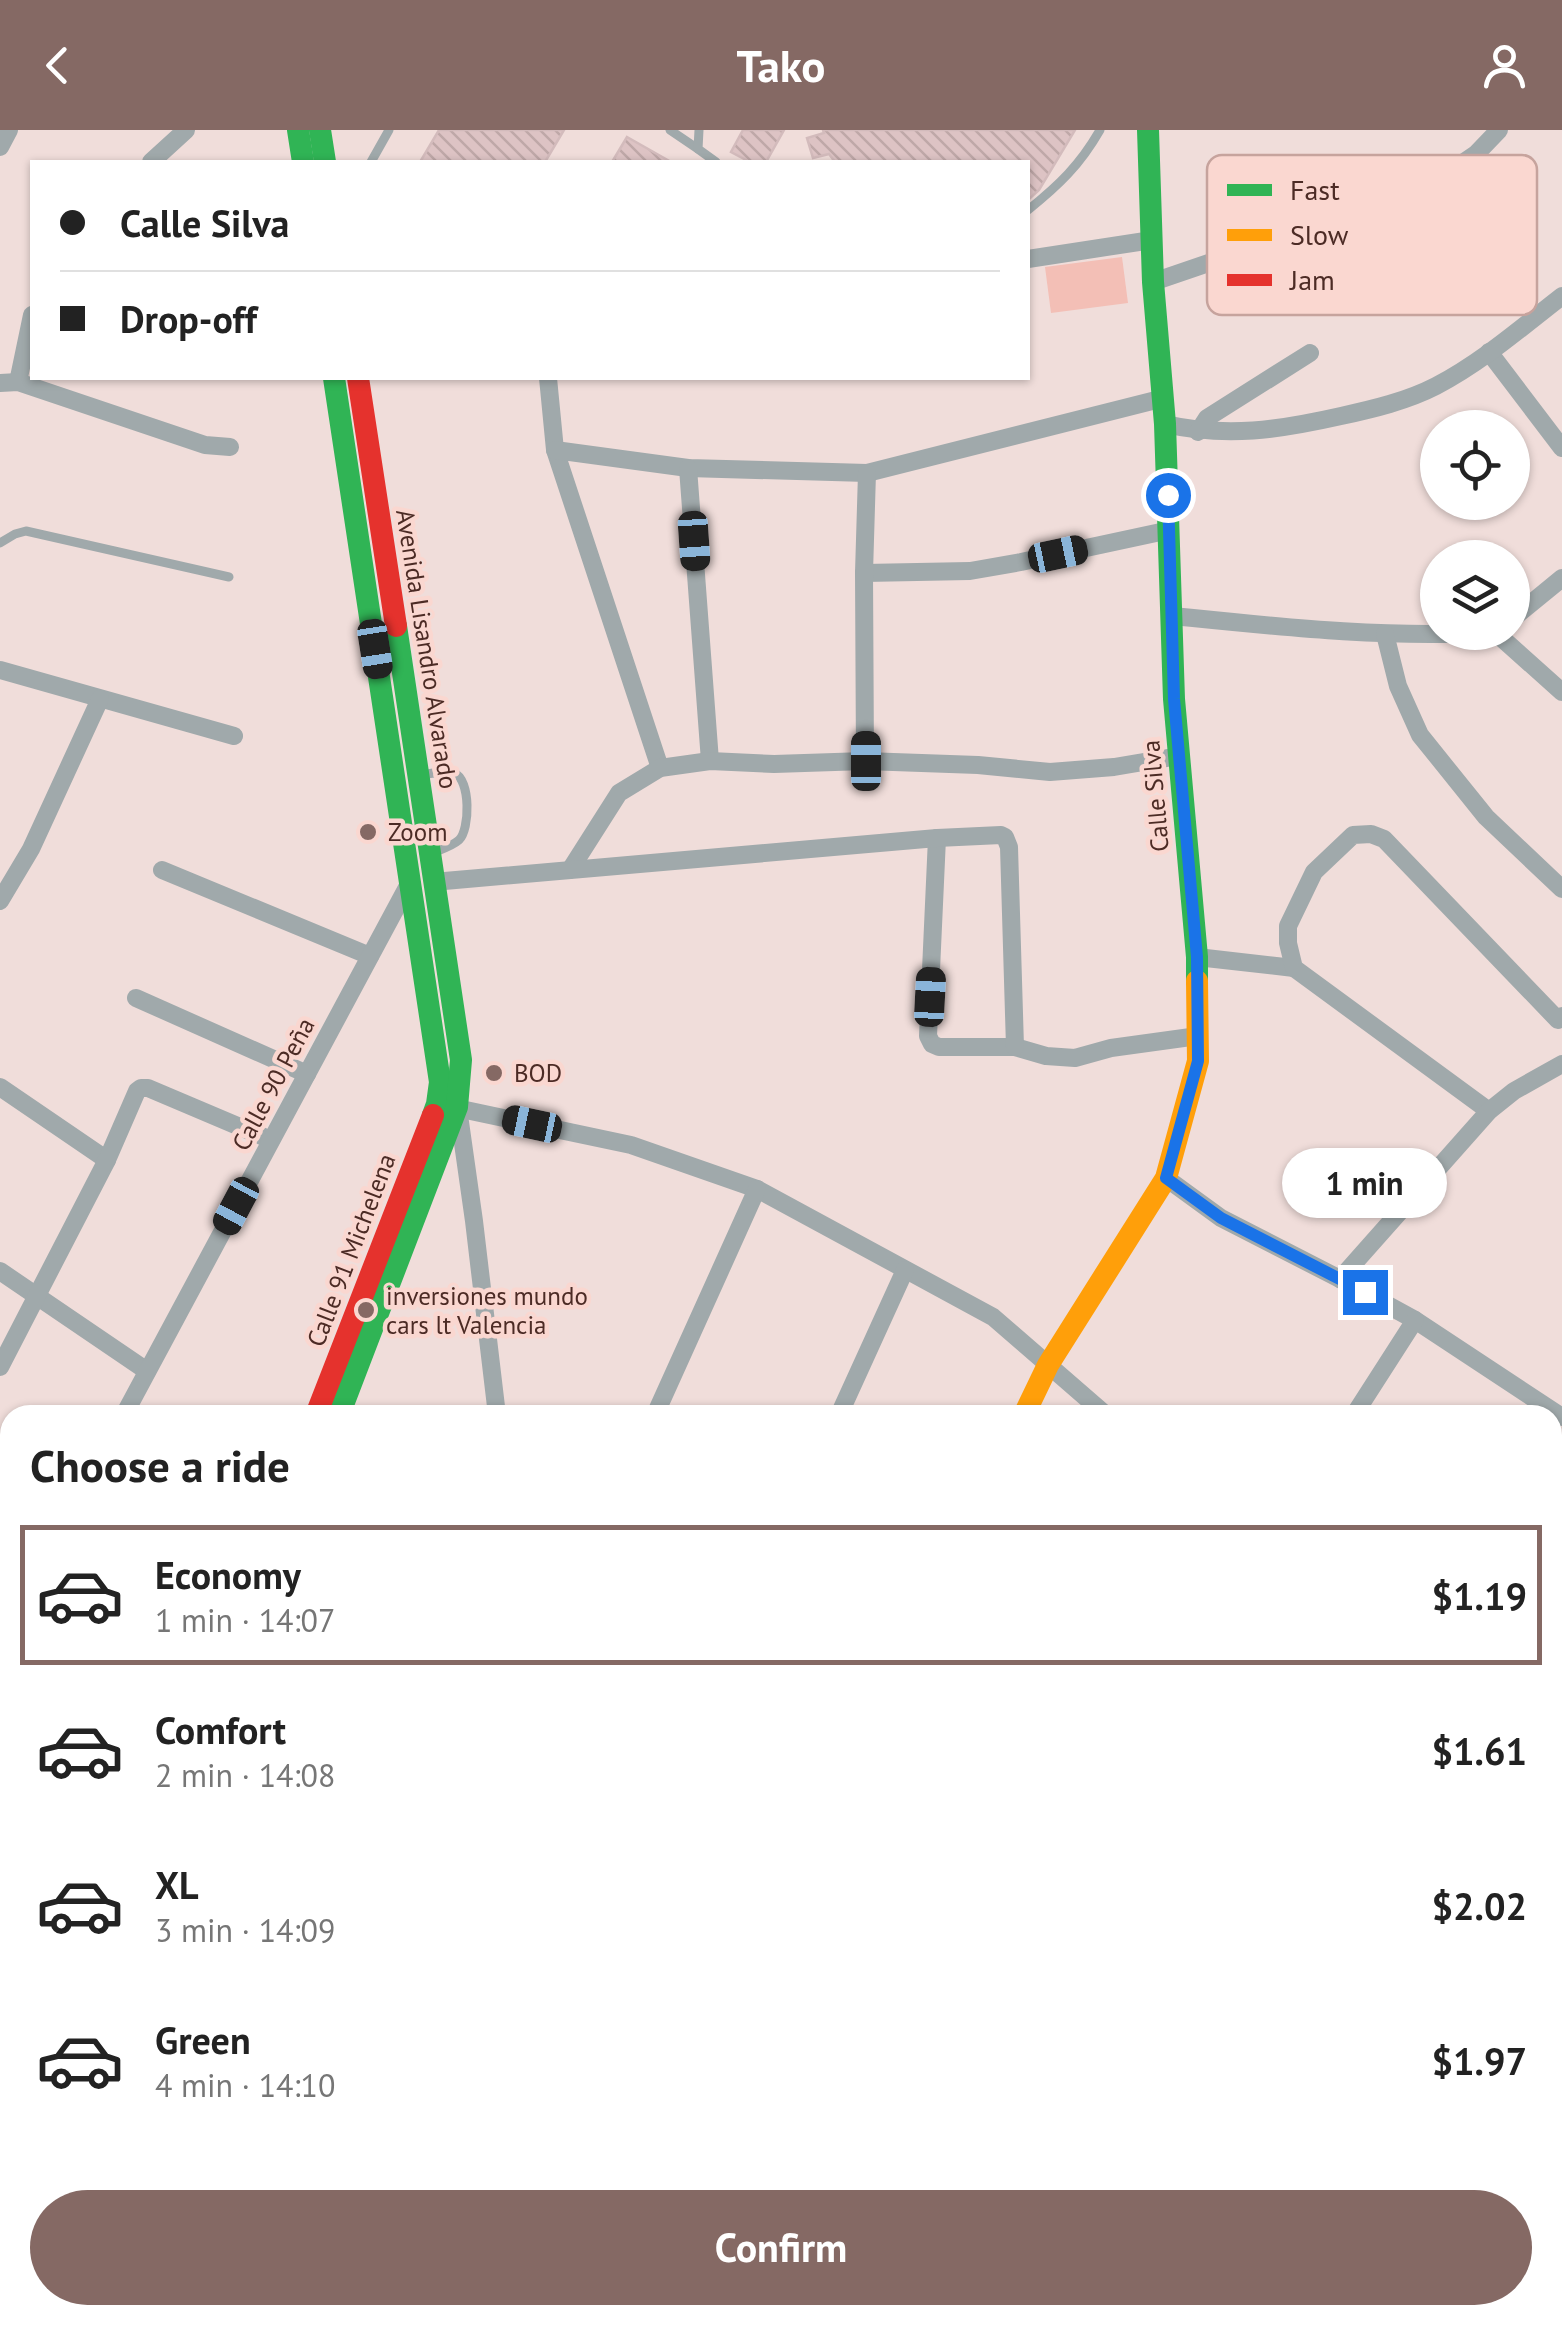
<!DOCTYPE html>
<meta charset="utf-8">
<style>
:root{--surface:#fff;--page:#f6f6f6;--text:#222;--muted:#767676;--line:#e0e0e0;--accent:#856964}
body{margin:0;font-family:"PT Sans",sans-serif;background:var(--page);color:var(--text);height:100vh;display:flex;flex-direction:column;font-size:38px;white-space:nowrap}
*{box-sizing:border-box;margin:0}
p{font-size:32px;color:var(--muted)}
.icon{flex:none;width:55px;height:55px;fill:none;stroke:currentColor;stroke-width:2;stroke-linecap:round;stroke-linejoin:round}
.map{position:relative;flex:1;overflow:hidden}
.drawer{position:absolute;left:0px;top:1275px;width:1562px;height:920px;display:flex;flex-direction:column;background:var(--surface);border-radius:30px 30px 0 0;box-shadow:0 2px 8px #0004}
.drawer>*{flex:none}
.banner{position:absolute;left:30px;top:30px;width:1000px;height:220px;border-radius:0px;box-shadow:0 2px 8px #0004;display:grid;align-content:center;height:220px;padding:0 30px;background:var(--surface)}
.buttons{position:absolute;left:1420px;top:280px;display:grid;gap:20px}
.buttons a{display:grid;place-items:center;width:110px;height:110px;border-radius:50%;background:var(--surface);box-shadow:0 2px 8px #0004;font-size:50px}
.end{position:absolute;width:45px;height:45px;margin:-22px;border:12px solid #1a73e8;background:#fff;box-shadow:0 0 0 5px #fff}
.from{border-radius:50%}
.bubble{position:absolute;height:70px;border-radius:35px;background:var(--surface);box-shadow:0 2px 8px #0004;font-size:32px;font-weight:700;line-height:70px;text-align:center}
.car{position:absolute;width:30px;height:60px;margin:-30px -15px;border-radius:12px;box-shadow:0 0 8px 2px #0007;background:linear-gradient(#222 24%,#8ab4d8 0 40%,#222 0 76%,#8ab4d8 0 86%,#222 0)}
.banner b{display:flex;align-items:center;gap:35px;height:95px;font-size:38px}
.banner b+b{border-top:2px solid var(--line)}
.banner i{width:25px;height:25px;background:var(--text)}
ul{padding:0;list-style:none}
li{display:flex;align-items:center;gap:30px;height:140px;margin:0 20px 15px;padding:0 10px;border:5px solid transparent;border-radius:0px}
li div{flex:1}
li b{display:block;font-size:38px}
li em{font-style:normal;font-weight:700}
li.selected{border-color:var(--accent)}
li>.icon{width:90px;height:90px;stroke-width:1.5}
h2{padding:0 30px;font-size:45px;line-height:120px}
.cta{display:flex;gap:20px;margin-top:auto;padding:20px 30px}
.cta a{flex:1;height:115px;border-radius:60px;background:var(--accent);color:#fff;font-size:40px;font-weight:700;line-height:115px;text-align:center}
header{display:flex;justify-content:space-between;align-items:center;height:130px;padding:0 30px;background:var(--accent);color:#fff;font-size:45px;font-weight:700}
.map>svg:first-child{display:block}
.pitch{fill:#f3bfb6}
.building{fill:url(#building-back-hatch);stroke:#d3bbbc;stroke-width:2.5}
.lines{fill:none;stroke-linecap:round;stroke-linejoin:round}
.lane{stroke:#a0a9ab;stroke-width:9}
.street{stroke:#a0a9ab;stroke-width:18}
.fast{stroke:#30b455;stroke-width:22}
.slow{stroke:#ff9f0a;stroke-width:22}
.jam{stroke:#e5322d;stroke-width:22}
.route{stroke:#1a73e8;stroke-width:12}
.poi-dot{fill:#856964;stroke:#fad7d0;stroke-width:4}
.labels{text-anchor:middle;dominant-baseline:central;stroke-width:9;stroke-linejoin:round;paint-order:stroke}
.street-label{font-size:25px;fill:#4c2b25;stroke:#fad7d0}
.poi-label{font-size:25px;fill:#4c2b25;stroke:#fad7d0;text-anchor:start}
.key{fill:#fad7d0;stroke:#c6a39d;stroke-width:2.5}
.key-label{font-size:28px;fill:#4c2b25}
</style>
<header><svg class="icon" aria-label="back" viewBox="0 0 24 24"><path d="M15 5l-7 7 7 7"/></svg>Tako<svg class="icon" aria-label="person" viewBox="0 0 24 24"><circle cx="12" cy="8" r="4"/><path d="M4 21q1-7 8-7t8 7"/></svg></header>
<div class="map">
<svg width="1562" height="2195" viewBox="0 0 1562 2195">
<defs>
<pattern id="building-back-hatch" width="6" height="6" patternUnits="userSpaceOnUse" patternTransform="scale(2.5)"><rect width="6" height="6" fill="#ddc3c4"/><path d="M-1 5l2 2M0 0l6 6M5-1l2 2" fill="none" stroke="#bfa8a8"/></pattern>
</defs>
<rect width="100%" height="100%" fill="#f0ddda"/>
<path class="pitch" d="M1122,127L1128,173L1051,183L1045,137Z"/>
<g class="building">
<path d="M439,0H564L545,32H420Z"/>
<path d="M743,0H784L766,32H750L731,22Z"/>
<path d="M823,0H1075L1039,60L1028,70V32H835L829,24L813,28L807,8L824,3Z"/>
<path d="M627,7L671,32H612Z"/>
</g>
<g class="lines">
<g class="lane">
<path d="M670,0L698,19"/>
<path d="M699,0L698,19L716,32"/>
<path d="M371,32L389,0"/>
<path d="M1028,80C1059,55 1080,35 1100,0"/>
<path d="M0,413L15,404L26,401L229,447"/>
<path d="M422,645C432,643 445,640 454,643C471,649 470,700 459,710C451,717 439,720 430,724"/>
</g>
<g class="street">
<path d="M0,17L9,0"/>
<path d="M151,32L186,0"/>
<path d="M1028,129L1152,110"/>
<path d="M1153,152L1425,59L1476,24L1499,0"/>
<path d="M1489,222L1562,318"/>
<path d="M548,248L555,320L660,638"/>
<path d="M18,252L32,185"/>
<path d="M0,253L18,252L205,315L230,317"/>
<path d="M1165,294C1227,308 1279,300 1341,286C1373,279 1407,271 1436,256C1482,232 1522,197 1562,166"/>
<path d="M1198,302L1207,288L1310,223"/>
<path d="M555,320L688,338L867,343L1164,268"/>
<path d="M688,338L710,631"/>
<path d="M864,443L970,441L1021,432L1170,400"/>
<path d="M1173,486C1281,497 1388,509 1497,502"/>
<path d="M1512,489L1562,448"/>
<path d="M1496,503L1562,562"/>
<path d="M1385,504L1398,556L1420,605L1486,687L1562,759"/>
<path d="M0,540L234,606"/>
<path d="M865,631L864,443L867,343"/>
<path d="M937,708L928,906L932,914L939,917H1015L1046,926L1075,928L1111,918L1198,906"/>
<path d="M162,740L370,826"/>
<path d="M570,740L619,663L660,638L710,631L774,634L865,631L978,635L1050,642L1114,637L1179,626"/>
<path d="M433,752L937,708L1001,705L1005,707L1009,717L1015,917"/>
<path d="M0,771L31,719L100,569"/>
<path d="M1197,827L1294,838"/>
<path d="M136,868L307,944"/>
<path d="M0,957L107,1030"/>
<path d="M447,976L631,1015L757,1059L993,1187L1106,1285"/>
<path d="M458,978L474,1091L497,1285"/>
<path d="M1489,981L1294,838L1288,813V796L1314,742L1353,705L1371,704L1384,709L1558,890L1562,886"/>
<path d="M1166,1048L1221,1088L1340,1149L1415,1190L1562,1287"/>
<path d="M0,1141L147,1241"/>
<path d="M1340,1149L1489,981L1514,961L1562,934"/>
<path d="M0,1237L107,1030L137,961L141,958H148L271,1010"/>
<path d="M124,1285L410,752"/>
<path d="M655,1285L757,1059"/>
<path d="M839,1285L905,1140"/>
<path d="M1354,1285L1415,1190"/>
<path d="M1552,1339L1562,1325"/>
<path d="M1552,1497L1562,1504"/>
<path d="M0,1523L10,1504"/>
<path d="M0,1543L10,1552"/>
<path d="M1552,1568L1562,1561"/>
<path d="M1552,1689L1562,1697"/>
<path d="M1552,1921L1562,1916"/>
<path d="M0,1989L10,1968"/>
<path d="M1552,2087L1562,2130"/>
<path d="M908,2185L928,2195"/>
<path d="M1349,2185L1364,2195"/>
<path d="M1522,2185L1539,2195"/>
<path d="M187,2195L191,2185"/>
<path d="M1223,2195L1228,2185"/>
<path d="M1383,2195L1389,2185"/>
</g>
<g class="fast">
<path d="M298,0L303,32"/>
<path d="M320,0L325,32"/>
<path d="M1148,0L1153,152L1165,294L1174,569L1197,827V851"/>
<path d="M334,248L440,952L437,974L433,985"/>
<path d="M339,1285L457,977L461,930L396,496"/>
<path d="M0,1959L10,1965"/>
<path d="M404,2185L422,2195"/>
<path d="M461,2185L479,2195"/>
</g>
<g class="slow">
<path d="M1024,1285L1048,1235L1166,1048L1198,931L1197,851"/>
<path d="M0,1928L10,1934"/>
</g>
<g class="jam">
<path d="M358,248L396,496"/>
<path d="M316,1285L433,985"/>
</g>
</g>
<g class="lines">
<path class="route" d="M1168,365L1174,569L1197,827L1198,931L1166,1048L1221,1088L1365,1162"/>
</g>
<g class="poi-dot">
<circle cx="368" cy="702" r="10"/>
<circle cx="494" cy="943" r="10"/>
<circle cx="366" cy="1180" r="10"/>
</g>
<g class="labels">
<g class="street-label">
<text transform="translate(427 519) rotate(81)">Avenida Lisandro Alvarado</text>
<text transform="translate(1155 666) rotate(-95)">Calle Silva</text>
<text transform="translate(273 954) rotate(-62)">Calle 90 Peña</text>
<text transform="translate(351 1120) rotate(-69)">Calle 91 Michelena</text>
</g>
<g class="poi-label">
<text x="388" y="702">Zoom</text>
<text x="514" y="943">BOD</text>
<text x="386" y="1166">inversiones mundo<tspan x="386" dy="29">cars lt Valencia</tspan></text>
</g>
</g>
<rect x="1207" y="25" width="330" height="160" rx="15" class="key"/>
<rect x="1227" y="54" width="45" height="12" fill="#30b455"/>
<rect x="1227" y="99" width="45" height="12" fill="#ff9f0a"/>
<rect x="1227" y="144" width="45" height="12" fill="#e5322d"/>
<g class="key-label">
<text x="1290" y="70">Fast</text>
<text x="1290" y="115">Slow</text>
<text x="1290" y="160">Jam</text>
</g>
</svg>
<div class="buttons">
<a><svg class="icon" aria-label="locate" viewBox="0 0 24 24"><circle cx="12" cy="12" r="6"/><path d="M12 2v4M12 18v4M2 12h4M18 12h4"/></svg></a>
<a><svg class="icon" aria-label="layers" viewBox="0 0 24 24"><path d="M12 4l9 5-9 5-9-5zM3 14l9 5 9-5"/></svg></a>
</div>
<i class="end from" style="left:1168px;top:365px"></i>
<i class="end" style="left:1365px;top:1162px"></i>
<div class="bubble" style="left:1282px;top:1018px;width:165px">1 min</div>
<i class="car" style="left:694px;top:411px;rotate:176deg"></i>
<i class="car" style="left:1058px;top:424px;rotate:78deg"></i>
<i class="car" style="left:375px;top:519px;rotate:171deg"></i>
<i class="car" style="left:866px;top:631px;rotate:0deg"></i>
<i class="car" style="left:930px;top:867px;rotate:3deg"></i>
<i class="car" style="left:532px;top:994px;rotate:282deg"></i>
<i class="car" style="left:236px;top:1076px;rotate:208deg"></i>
<div class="banner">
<b><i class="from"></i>Calle Silva</b>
<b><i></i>Drop-off</b>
</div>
<section class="drawer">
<h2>Choose a ride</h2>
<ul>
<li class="selected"><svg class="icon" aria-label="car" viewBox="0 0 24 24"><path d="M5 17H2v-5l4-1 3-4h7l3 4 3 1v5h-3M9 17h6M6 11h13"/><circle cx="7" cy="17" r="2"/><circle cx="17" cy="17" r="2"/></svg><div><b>Economy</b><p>1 min · 14:07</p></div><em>$1.19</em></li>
<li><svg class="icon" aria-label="car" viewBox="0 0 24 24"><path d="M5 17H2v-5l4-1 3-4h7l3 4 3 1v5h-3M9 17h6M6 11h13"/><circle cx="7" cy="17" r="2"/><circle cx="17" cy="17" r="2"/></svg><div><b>Comfort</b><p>2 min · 14:08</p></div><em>$1.61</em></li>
<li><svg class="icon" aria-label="car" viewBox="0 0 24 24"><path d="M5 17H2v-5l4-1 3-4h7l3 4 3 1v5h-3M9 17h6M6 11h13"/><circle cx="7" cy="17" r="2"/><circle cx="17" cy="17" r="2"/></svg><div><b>XL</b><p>3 min · 14:09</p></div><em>$2.02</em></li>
<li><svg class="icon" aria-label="car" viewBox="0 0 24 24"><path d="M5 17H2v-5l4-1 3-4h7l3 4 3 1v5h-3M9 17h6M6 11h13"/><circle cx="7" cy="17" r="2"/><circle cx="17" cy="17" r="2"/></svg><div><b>Green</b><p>4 min · 14:10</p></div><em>$1.97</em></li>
</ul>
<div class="cta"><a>Confirm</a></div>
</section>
</div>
